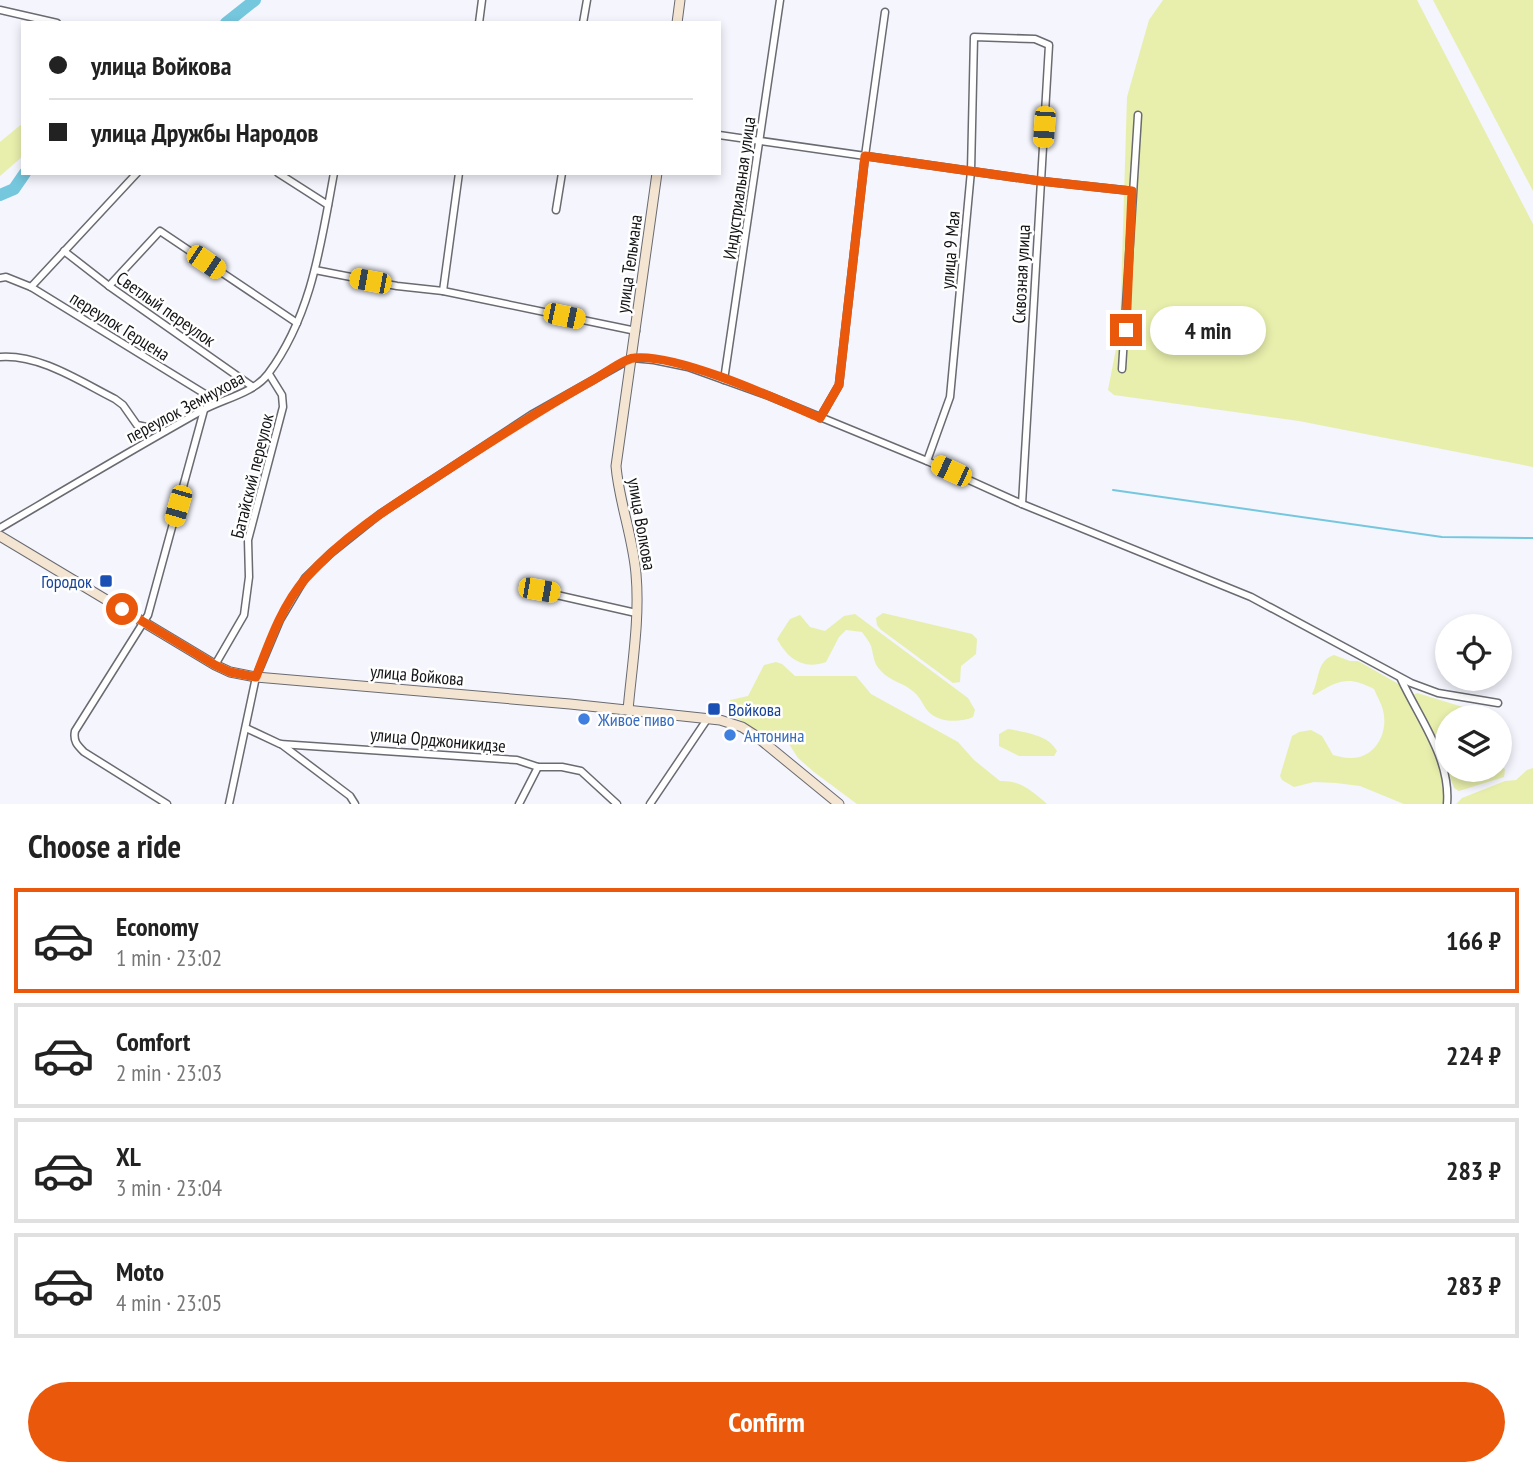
<!DOCTYPE html>
<meta charset="utf-8">
<style>
:root{--surface:#fff;--page:#f2f2f2;--text:#222;--muted:#767676;--line:#e0e0e0;--accent:#ea580c}
body{margin:0;font-family:"PT Sans Narrow",sans-serif;background:var(--page);color:var(--text);height:100vh;display:flex;flex-direction:column;font-size:26px;white-space:nowrap}
*{box-sizing:border-box;margin:0}
p{font-size:23px;color:var(--muted)}
.icon{flex:none;width:38px;height:38px;fill:none;stroke:currentColor;stroke-width:2;stroke-linecap:round;stroke-linejoin:round}
.map{position:relative;height:804px;overflow:hidden}
.panel{display:flex;flex-direction:column;background:var(--surface);flex:1}
.panel>*{flex:none}
.hud{position:absolute;left:21px;top:21px;width:700px;height:154px;border-radius:0px;box-shadow:0 4px 10px #0003;display:grid;align-content:center;height:154px;padding:0 28px;background:var(--surface)}
.tools{position:absolute;left:1435px;top:614px;display:grid;gap:14px}
.tools a{display:grid;place-items:center;width:77px;height:77px;border-radius:50%;background:var(--surface);box-shadow:0 4px 10px #0003;font-size:35px}
.end{position:absolute;width:32px;height:32px;margin:-16px;border:9px solid #ea580c;background:#fff;box-shadow:0 0 0 4px #fff}
.from{border-radius:50%}
.bubble{position:absolute;height:49px;border-radius:24px;background:var(--surface);box-shadow:0 4px 10px #0003;font-size:23px;font-weight:700;line-height:49px;text-align:center}
.car{position:absolute;width:21px;height:42px;margin:-21px -10px;border-radius:9px;box-shadow:0 0 5px 2px #0007;background:linear-gradient(#f5c518 24%,#345 0 40%,#f5c518 0 76%,#345 0 86%,#f5c518 0)}
.hud b{display:flex;align-items:center;gap:24px;height:66px;font-size:26px}
.hud b+b{border-top:2px solid var(--line)}
.hud i{width:18px;height:18px;background:var(--text)}
ul{padding:0;list-style:none}
li{display:flex;align-items:center;gap:21px;height:105px;margin:0 14px 10px;padding:0 14px;border:4px solid var(--line);border-radius:0px}
li div{flex:1}
li b{display:block;font-size:26px}
li em{font-style:normal;font-weight:700}
li.selected{border-color:var(--accent)}
li>.icon{width:63px;height:63px;stroke-width:1.5}
h2{padding:0 28px;font-size:32px;line-height:84px}
.button{display:flex;gap:14px;margin-top:auto;padding:14px 28px}
.button a{flex:1;height:80px;border-radius:42px;background:var(--accent);color:#fff;font-size:28px;font-weight:700;line-height:80px;text-align:center}
.map>svg:first-child{display:block}
.green{fill:#e8efac}
.lines{fill:none;stroke-linecap:round;stroke-linejoin:round}
.stream{stroke:#75c7de;stroke-width:2}
.river{stroke:#75c7de;stroke-width:12}
.street-casing{stroke:#6a6b71;stroke-width:9}
.secondary-casing{stroke:#6a6b71;stroke-width:11}
.street{stroke:#fff;stroke-width:6}
.secondary{stroke:#f4e5d3;stroke-width:9}
.route{stroke:#ea580c;stroke-width:9}
.transit-dot{fill:#1a4fb4;stroke:#fff;stroke-width:2.5}
.shop-dot{fill:#3f7fe0;stroke:#fff;stroke-width:2.5}
.labels{text-anchor:middle;dominant-baseline:central;stroke-width:5;stroke-linejoin:round;paint-order:stroke}
.street-label{font-size:18px;fill:#111214;stroke:#fff}
.transit-label{font-size:18px;fill:#164399;stroke:#fff;text-anchor:end}
.shop-label{font-size:18px;fill:#366cbe;stroke:#fff;text-anchor:start}
</style>
<div class="map">
<svg width="1533" height="804" viewBox="0 0 1533 804">
<rect width="100%" height="100%" fill="#f4f5fd"/>
<g class="green">
<path d="M1163,0H1417L1533,224V467L1299,421L1114,395L1108,390L1120,328L1127,97L1149,20Z"/>
<path d="M1433,0H1533V191Z"/>
<path d="M23,123V156L0,176V142Z"/>
<path d="M883,613L972,634L977,639L976,654L961,666L960,682L953,683L880,629L877,625L876,618Z"/>
<path d="M855,614L968,698L975,710L973,717C960,723 937,723 927,710C922,703 920,697 914,692C904,683 890,681 881,671C873,663 874,656 871,646C869,641 865,636 862,632L846,630L839,637L826,662C803,670 788,659 777,639L790,619L800,615L810,627L825,631L844,616Z"/>
<path d="M1334,655L1350,661H1358L1402,686L1438,758L1445,798L1444,804H1404L1360,786L1336,783L1314,782L1294,787L1282,780L1280,776L1292,736L1299,732L1311,730L1322,736L1333,755C1338,756 1344,758 1350,758C1375,759 1389,733 1383,710C1381,703 1377,696 1374,689C1347,675 1338,681 1314,695L1312,694C1320,679 1316,661 1334,655Z"/>
<path d="M776,662L782,664L795,676H856L871,694L958,742L974,760L1000,781C1020,780 1032,791 1047,804H857L814,772L798,758L789,744L793,738L789,735L784,741H775L730,714V700L748,696L764,665Z"/>
<path d="M1417,693L1476,711L1482,717L1447,718V768C1439,743 1418,719 1413,695Z"/>
<path d="M1008,729C1025,732 1049,735 1057,751L1054,756H1019L999,746V734Z"/>
<path d="M1500,766L1505,769L1504,777L1459,791L1454,788L1448,770H1500Z"/>
<path d="M1533,768V804H1456L1462,798L1505,781L1516,780L1527,770Z"/>
</g>
<g class="lines">
<path class="stream" d="M1113,490L1442,537L1533,538"/>
<g class="river">
<path d="M226,23L255,0"/>
<path d="M0,195L14,189L25,173"/>
</g>
<g class="street-casing">
<g id="street">
<path d="M0,10L57,23"/>
<path d="M479,23L482,0"/>
<path d="M583,23L587,0"/>
<path d="M719,135L1040,181L1132,191"/>
<path d="M278,173L328,205"/>
<path d="M556,210L562,173"/>
<path d="M64,251L109,286L253,387"/>
<path d="M315,270L397,286L443,291L636,331"/>
<path d="M0,278L6,277L31,287L218,402"/>
<path d="M109,286L160,231L297,323"/>
<path d="M31,287L137,173"/>
<path d="M443,291L459,173"/>
<path d="M0,357C40,354 81,382 115,399L123,405L137,425L165,431"/>
<path d="M1122,369L1138,115"/>
<path d="M724,380L780,0"/>
<path d="M820,418L839,385L865,156L885,12"/>
<path d="M927,461L950,397L971,171L974,37L1035,39L1049,45L1022,504"/>
<path d="M0,528C68,488 135,448 203,410C223,399 254,393 268,374C312,315 321,243 334,173"/>
<path d="M539,591L636,613"/>
<path d="M215,665L244,615L249,577L248,540L283,407L282,395L269,374"/>
<path d="M1401,679C1419,718 1451,759 1447,804"/>
<path d="M246,728L280,744L517,760L538,767H562L581,771L617,804"/>
<path d="M281,744L350,796L355,804"/>
<path d="M167,804L84,752C77,745 73,741 75,731L148,615L204,410"/>
<path d="M229,804L256,677L280,620L305,578L330,554L380,514L531,415L632,358L654,360L688,367L769,396L927,461L1022,504L1251,597L1411,683L1438,693L1498,703"/>
<path d="M519,804L538,767"/>
<path d="M650,804L708,718"/>
</g>
</g>
<g class="secondary-casing">
<g id="secondary">
<path d="M677,23L680,0"/>
<path d="M0,536L215,665L230,672L256,677L570,704L720,720L742,727L756,736L839,804"/>
<path d="M628,710C632,665 640,618 636,574C633,537 619,502 616,466L657,173"/>
</g>
</g>
<use href="#street" class="street"/>
<use href="#secondary" class="secondary"/>
</g>
<g class="lines">
<path class="route" d="M122,609L215,665L230,672L256,677C269,643 282,605 306,578C342,537 390,507 435,478C486,445 536,412 588,383C600,377 623,359 634,358C677,353 779,400 820,418L839,385L865,156L1040,181L1132,191L1126,330"/>
</g>
<g class="transit-dot">
<rect x="99" y="574" width="14" height="14" rx="3.5"/>
<rect x="707" y="702" width="14" height="14" rx="3.5"/>
</g>
<g class="shop-dot">
<circle cx="584" cy="719" r="7"/>
<circle cx="730" cy="735" r="7"/>
</g>
<g class="labels">
<g class="street-label">
<text transform="translate(739 188) rotate(-82)">Индустриальная улица</text>
<text transform="translate(950 250) rotate(-85)">улица 9 Мая</text>
<text transform="translate(629 264) rotate(-82)">улица Тельмана</text>
<text transform="translate(1021 274) rotate(-87)">Сквозная улица</text>
<text transform="translate(166 309) rotate(35)">Светлый переулок</text>
<text transform="translate(120 326) rotate(32)">переулок Герцена</text>
<text transform="translate(185 407) rotate(-28)">переулок Земнухова</text>
<text transform="translate(252 476) rotate(-76)">Батайский переулок</text>
<text transform="translate(642 524) rotate(80)">улица Волкова</text>
<text transform="translate(417 675) rotate(5)">улица Войкова</text>
<text transform="translate(438 740) rotate(5)">улица Орджоникидзе</text>
</g>
<g class="transit-label">
<text x="92" y="581">Городок</text>
<text x="728" y="709" text-anchor="start">Войкова</text>
</g>
<g class="shop-label">
<text x="598" y="719">Живое пиво</text>
<text x="744" y="735">Антонина</text>
</g>
</g>
</svg>
<div class="tools">
<a><svg class="icon" aria-label="locate" viewBox="0 0 24 24"><circle cx="12" cy="12" r="6"/><path d="M12 2v4M12 18v4M2 12h4M18 12h4"/></svg></a>
<a><svg class="icon" aria-label="layers" viewBox="0 0 24 24"><path d="M12 4l9 5-9 5-9-5zM3 14l9 5 9-5"/></svg></a>
</div>
<i class="end from" style="left:122px;top:609px"></i>
<i class="end" style="left:1126px;top:330px"></i>
<div class="bubble" style="left:1150px;top:306px;width:116px">4 min</div>
<i class="car" style="left:1044px;top:127px;rotate:184deg"></i>
<i class="car" style="left:206px;top:262px;rotate:124deg"></i>
<i class="car" style="left:370px;top:281px;rotate:281deg"></i>
<i class="car" style="left:564px;top:316px;rotate:102deg"></i>
<i class="car" style="left:951px;top:471px;rotate:295deg"></i>
<i class="car" style="left:178px;top:506px;rotate:196deg"></i>
<i class="car" style="left:539px;top:590px;rotate:100deg"></i>
<div class="hud">
<b><i class="from"></i>улица Войкова</b>
<b><i></i>улица Дружбы Народов</b>
</div>
</div>
<section class="panel">
<h2>Choose a ride</h2>
<ul>
<li class="selected"><svg class="icon" aria-label="car" viewBox="0 0 24 24"><path d="M5 17H2v-5l4-1 3-4h7l3 4 3 1v5h-3M9 17h6M6 11h13"/><circle cx="7" cy="17" r="2"/><circle cx="17" cy="17" r="2"/></svg><div><b>Economy</b><p>1 min · 23:02</p></div><em>166 ₽</em></li>
<li><svg class="icon" aria-label="car" viewBox="0 0 24 24"><path d="M5 17H2v-5l4-1 3-4h7l3 4 3 1v5h-3M9 17h6M6 11h13"/><circle cx="7" cy="17" r="2"/><circle cx="17" cy="17" r="2"/></svg><div><b>Comfort</b><p>2 min · 23:03</p></div><em>224 ₽</em></li>
<li><svg class="icon" aria-label="car" viewBox="0 0 24 24"><path d="M5 17H2v-5l4-1 3-4h7l3 4 3 1v5h-3M9 17h6M6 11h13"/><circle cx="7" cy="17" r="2"/><circle cx="17" cy="17" r="2"/></svg><div><b>XL</b><p>3 min · 23:04</p></div><em>283 ₽</em></li>
<li><svg class="icon" aria-label="car" viewBox="0 0 24 24"><path d="M5 17H2v-5l4-1 3-4h7l3 4 3 1v5h-3M9 17h6M6 11h13"/><circle cx="7" cy="17" r="2"/><circle cx="17" cy="17" r="2"/></svg><div><b>Moto</b><p>4 min · 23:05</p></div><em>283 ₽</em></li>
</ul>
<div class="button"><a>Confirm</a></div>
</section>
